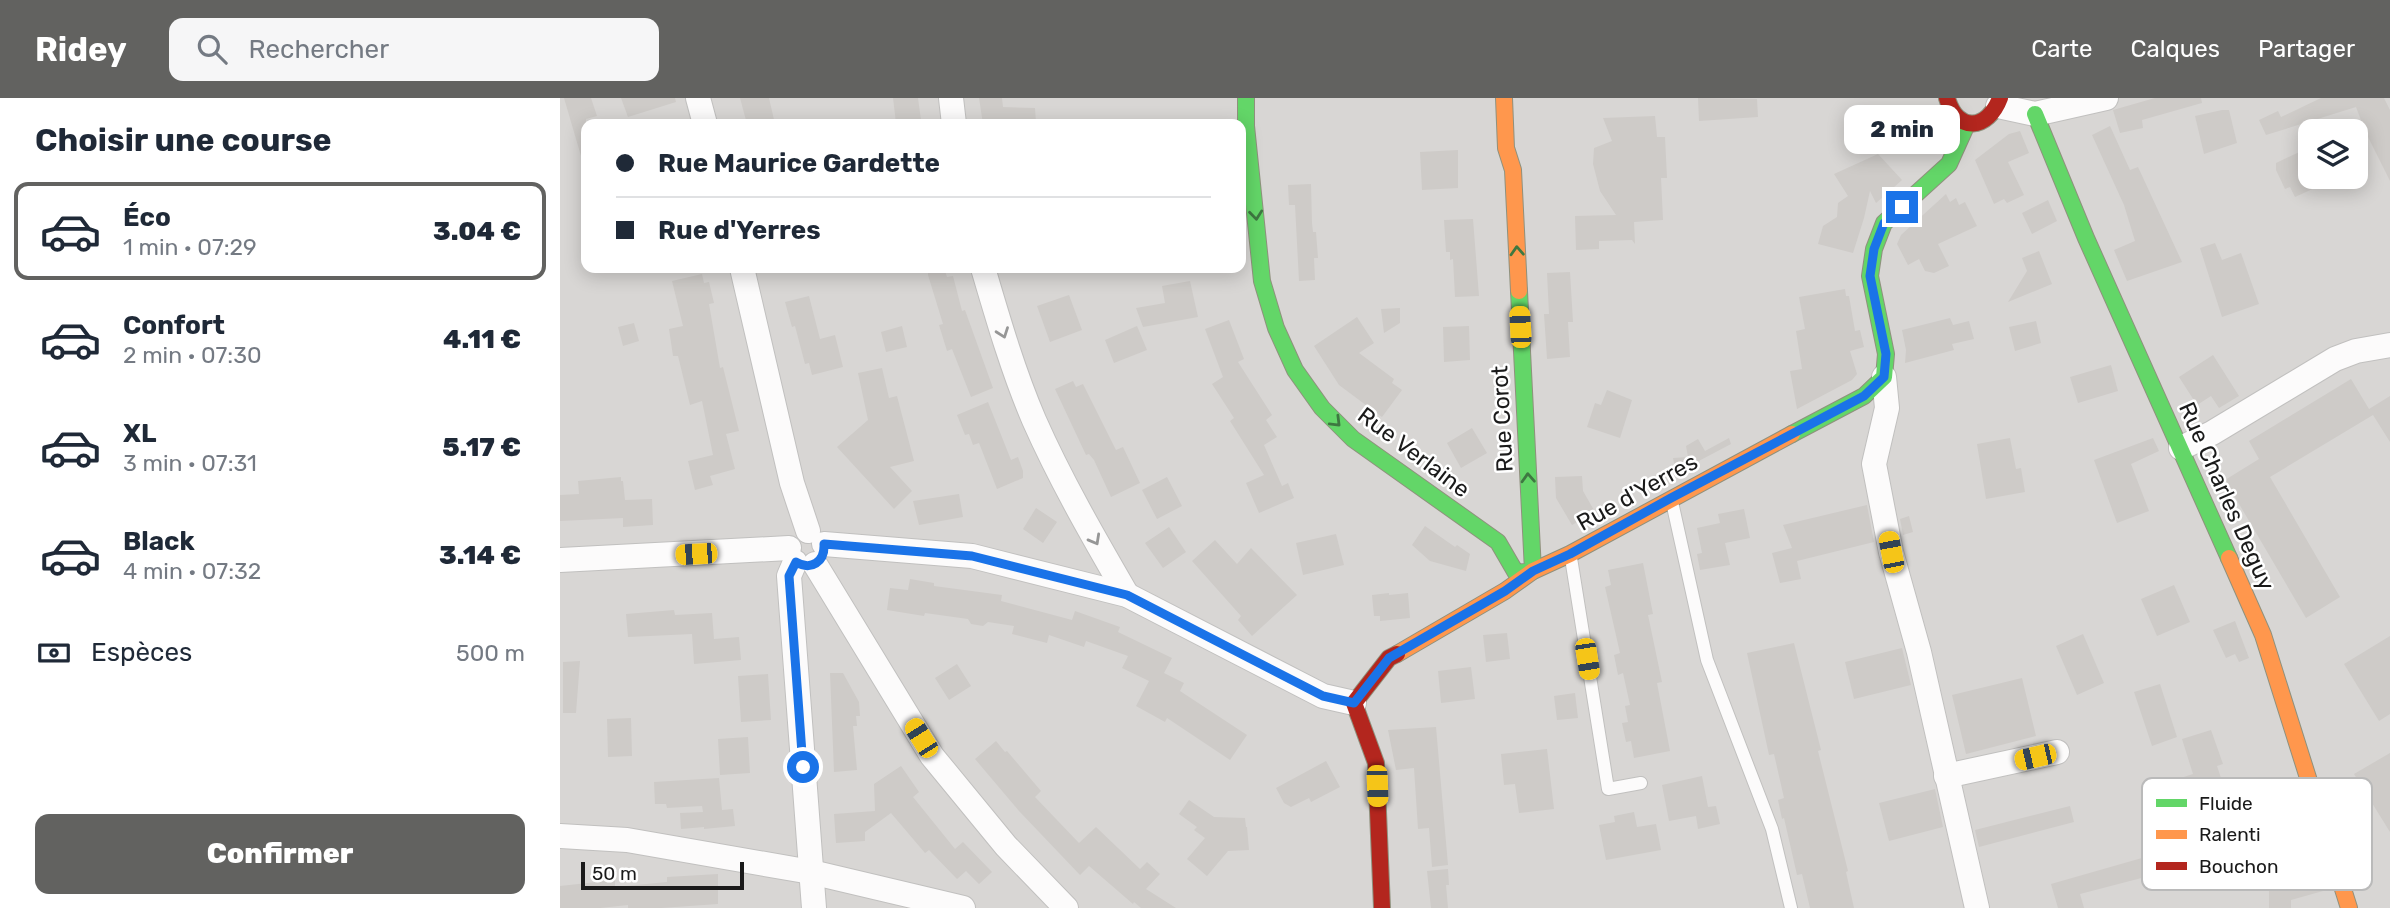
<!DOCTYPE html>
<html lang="fr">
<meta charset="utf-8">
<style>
:root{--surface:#fff;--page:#f6f6f7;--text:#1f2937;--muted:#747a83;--line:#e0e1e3;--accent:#626260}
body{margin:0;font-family:Rubik,sans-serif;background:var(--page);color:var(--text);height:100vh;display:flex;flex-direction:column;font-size:26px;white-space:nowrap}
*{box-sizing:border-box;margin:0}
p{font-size:23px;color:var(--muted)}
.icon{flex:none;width:38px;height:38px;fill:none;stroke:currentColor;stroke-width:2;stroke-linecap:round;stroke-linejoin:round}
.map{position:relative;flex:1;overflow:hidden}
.side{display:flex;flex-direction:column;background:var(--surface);width:560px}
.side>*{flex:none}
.top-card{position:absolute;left:21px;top:21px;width:665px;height:154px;border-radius:14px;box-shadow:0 4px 18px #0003;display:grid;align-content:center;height:154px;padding:0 35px;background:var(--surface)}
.fabs{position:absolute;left:1738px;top:21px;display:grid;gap:14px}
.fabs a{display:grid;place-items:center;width:70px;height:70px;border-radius:14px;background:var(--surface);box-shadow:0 4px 18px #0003;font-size:35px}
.scale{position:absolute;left:21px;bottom:18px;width:163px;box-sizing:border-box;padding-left:7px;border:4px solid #1a1a1a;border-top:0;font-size:19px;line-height:24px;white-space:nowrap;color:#1a1a1a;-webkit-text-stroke:5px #fff;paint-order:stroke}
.end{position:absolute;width:32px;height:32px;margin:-16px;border:9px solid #1a73e8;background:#fff;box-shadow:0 0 0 4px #fff}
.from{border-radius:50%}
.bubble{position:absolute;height:49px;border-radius:14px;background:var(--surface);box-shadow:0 4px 18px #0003;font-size:23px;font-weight:800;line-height:49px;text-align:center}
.car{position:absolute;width:21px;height:42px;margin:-21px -10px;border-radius:9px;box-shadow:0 0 5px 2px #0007;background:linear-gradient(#f5c518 24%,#345 0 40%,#f5c518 0 76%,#345 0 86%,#f5c518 0)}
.top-card b{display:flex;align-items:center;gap:24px;height:66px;font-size:26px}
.top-card b+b{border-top:2px solid var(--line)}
.top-card i{width:18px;height:18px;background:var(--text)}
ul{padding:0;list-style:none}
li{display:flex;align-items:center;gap:21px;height:98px;margin:0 14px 10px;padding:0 21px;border:4px solid transparent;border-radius:14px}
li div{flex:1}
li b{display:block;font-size:26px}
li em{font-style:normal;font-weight:800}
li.selected{border-color:var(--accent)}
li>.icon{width:63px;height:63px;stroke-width:1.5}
h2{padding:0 35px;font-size:32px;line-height:84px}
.pay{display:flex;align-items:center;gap:18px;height:77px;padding:0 35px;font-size:26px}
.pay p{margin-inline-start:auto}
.button{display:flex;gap:14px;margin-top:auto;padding:14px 35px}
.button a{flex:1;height:80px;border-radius:14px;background:var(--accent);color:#fff;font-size:28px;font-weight:800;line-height:80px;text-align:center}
header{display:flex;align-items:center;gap:42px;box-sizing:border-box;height:98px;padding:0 35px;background:var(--accent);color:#fff}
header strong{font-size:33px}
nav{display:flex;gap:38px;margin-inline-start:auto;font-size:24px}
.search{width:490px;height:63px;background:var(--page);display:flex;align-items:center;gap:18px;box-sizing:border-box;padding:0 24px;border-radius:14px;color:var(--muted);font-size:26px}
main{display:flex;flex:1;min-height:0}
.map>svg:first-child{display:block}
.residential{fill:#d8d6d4;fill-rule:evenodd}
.building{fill:#cecbc8}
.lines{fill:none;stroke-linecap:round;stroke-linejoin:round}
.lane-casing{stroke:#c1c0bf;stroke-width:14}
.street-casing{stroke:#c1c0bf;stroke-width:26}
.fast-casing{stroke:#8f917d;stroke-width:18}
.slow-casing{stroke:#8f917d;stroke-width:18}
.jam-casing{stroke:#8f917d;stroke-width:18}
.lane{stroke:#fcfbfb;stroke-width:12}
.street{stroke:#fcfbfb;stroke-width:24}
.fast{stroke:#63d668;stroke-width:16}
.slow{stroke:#ff974d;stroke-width:16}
.jam{stroke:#b3261e;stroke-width:16}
.oneway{stroke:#3e7841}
.oneway2{stroke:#969696}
.route{stroke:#1a73e8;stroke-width:9}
.labels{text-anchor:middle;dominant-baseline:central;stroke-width:5;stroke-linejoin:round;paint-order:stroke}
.street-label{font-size:23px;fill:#1a1a1a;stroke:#fff}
.key{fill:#fff;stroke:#bababa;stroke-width:2}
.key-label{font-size:19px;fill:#1a1a1a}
</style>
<header>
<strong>Ridey</strong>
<div class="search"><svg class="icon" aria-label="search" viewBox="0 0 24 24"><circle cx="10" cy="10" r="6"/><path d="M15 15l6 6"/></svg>Rechercher</div>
<nav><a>Carte</a><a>Calques</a><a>Partager</a></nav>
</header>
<main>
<section class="side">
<h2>Choisir une course</h2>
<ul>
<li class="selected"><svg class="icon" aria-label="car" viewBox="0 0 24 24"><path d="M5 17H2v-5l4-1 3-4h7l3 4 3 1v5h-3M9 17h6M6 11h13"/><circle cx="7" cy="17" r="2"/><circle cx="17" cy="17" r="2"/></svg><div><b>Éco</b><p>1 min · 07:29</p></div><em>3.04 €</em></li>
<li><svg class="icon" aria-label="car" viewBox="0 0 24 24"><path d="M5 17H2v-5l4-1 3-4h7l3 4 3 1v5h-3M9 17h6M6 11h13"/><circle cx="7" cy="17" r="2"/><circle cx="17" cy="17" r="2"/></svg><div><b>Confort</b><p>2 min · 07:30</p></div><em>4.11 €</em></li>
<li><svg class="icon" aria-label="car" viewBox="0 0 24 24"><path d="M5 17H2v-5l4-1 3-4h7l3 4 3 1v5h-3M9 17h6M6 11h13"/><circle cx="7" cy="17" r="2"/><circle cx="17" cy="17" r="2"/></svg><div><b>XL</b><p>3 min · 07:31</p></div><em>5.17 €</em></li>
<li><svg class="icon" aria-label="car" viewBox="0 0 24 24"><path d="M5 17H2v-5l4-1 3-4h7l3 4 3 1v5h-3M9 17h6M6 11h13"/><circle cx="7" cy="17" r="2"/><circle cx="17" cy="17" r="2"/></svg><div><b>Black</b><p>4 min · 07:32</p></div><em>3.14 €</em></li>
</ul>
<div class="pay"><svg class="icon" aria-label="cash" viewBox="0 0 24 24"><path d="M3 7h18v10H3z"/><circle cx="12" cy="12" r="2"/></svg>Espèces<p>500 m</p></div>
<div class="button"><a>Confirmer</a></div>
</section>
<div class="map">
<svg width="1830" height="810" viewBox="0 0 1830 810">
<rect width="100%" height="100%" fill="#e9e7e3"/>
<path class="residential" d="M0,0H1830V810H0ZM26,26H681V170H26ZM1750,33H1796V79H1750Z"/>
<g class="building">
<path d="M4,0H31L37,18L26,21V58H21Z"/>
<path d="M61,0H115L116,4L68,19Z"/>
<path d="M180,0H209L215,26H187Z"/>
<path d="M333,0H358L361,22L336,25Z"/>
<path d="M419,0H442L443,9L475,10L476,25L423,26Z"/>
<path d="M1138,0L1197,1L1198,19L1139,23Z"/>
<path d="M1595,0H1641L1642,5L1582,22L1583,30L1560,35L1553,12Z"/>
<path d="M1761,0H1824L1830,12V83L1805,33L1796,9L1706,37L1699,22L1718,13L1721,19Z"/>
<path d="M1662,12H1669L1677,45L1644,56L1635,18Z"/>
<path d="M1095,18L1097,39H1105L1107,80H1101L1103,122L1074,124L1075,146L1072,142L1039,143V151L1016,152L1015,118L1056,117L1040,93L1033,66L1034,50L1052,43L1043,20Z"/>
<path d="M1550,28L1570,72L1578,69L1622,164L1567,183L1554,152L1575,143L1564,107L1532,37Z"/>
<path d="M1460,33L1469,55L1448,64L1464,97L1447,105L1444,101L1434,106L1415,62L1449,36Z"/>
<path d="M1750,49V79H1779L1735,99L1730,89L1725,91L1716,72V65Z"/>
<path d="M898,52V90L862,92L860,54Z"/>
<path d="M1318,56L1342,82L1316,105L1310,93L1304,120L1293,155L1258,146L1263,128L1277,119L1278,105L1288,98L1274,76Z"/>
<path d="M751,86L752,125L753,134H756L758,160H754L755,182L739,183L735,107H729L728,87Z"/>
<path d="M1386,96L1390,104L1396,100L1399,107L1405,104L1417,128L1378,146L1389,168L1374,175L1365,173L1359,161L1348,167L1337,146L1341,137Z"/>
<path d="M1488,102L1497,123L1472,136L1462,115Z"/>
<path d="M913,121L919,198L895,199L893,161L890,162V154H886L884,122Z"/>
<path d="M1655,145L1662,162L1681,155L1699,206L1662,219L1640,150Z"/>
<path d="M1479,153L1492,186L1448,204L1467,173L1462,160Z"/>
<path d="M384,170L387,179L393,178L402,213L405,212L433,290L411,299L392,251L387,253L379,227L383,226L368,177V174Z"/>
<path d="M1010,174L1013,224H1008L1010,259L987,261L984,216H989L987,175Z"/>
<path d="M142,176L144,185L149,184L154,205L149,206L160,270L163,269L179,333L166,336L175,371L150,378L153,387L135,392L128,363L153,357L142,303L130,307L118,258H113L109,231L123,228L112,183Z"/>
<path d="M630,183L638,219L583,229L576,210L605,205L602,188Z"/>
<path d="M1285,191L1286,198H1289L1295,233L1300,232L1304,249L1290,253L1297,276L1292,282L1237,311L1230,273L1242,271L1236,233L1245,231L1239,199Z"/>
<path d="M509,197L522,232L490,244L477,208Z"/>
<path d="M249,198L260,241L275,237L283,269L252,277L249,265L245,266L235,228L232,229L225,204Z"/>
<path d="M840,210V225L824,235L821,211Z"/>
<path d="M797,219L814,245L799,255L834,281L832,285L842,292L822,319L779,287L754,248Z"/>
<path d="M1390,220L1393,227L1409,223L1414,241L1392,246L1394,252L1345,265L1346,252L1342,232Z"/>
<path d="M669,222L684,261L678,264L712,317L706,322L717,339L704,347L722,388L728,385L734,400L699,415L686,385L704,377L670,323L674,320L652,286L663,279L645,231Z"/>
<path d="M1476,223L1481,245L1455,253L1449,229Z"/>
<path d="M74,225L79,243L63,248L58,229Z"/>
<path d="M342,228L347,249L326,254L321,234Z"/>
<path d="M577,228L587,252L554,265L545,242Z"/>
<path d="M909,228L910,262L884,264L883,229Z"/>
<path d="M1653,257L1679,298L1659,310L1651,298L1637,307L1619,279Z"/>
<path d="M1551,267L1558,293L1518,305L1510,279Z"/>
<path d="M322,270L329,300L337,298L354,363L330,369L352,393L334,411L277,349L308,322L298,275Z"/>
<path d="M1791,281L1809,311L1830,298V344L1813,317L1710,379L1780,499L1746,520L1665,382L1699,361L1689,343Z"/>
<path d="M513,283L516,289L523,286L556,352L563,349L580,385L551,399L534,362L529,356L526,357L495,291Z"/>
<path d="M1047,292L1072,302L1060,340L1027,329L1035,305L1041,307Z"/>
<path d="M428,304L451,362L458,359L463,373V380L437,391L419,345L413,347L409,336L405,337L397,317Z"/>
<path d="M912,330L927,355L901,370L887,345Z"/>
<path d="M1169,340L1171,346L1116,375L1113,360L1128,359L1126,348L1138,341L1145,353Z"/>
<path d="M1450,340L1456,371L1461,370L1465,394L1426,401L1417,346Z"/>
<path d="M1593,340L1599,353L1571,366L1589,413L1557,425L1534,362Z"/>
<path d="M1022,378L1023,393L1035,414L1012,427L996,400L995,379Z"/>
<path d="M61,379V383H63L65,402L92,401L93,427L63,429V420L0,423V397L19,396L18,383Z"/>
<path d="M607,379L622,408L597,421L582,392Z"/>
<path d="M399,396L403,419L359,427L353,403Z"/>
<path d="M1307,407L1314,444L1237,463L1241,481L1220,485L1212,455L1232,450L1223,427Z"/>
<path d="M476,410L497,424L483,445L463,431Z"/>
<path d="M1184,411L1190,440L1165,445L1170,467L1140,472L1137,456L1142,455L1137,430L1160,425L1158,416Z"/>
<path d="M1349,418L1353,434L1343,437L1340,421Z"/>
<path d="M865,428L895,449L897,447L910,456L906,473L870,463L852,447Z"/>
<path d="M609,429L626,454L603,470L585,445Z"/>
<path d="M776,436L784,467L743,477L736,445Z"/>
<path d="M655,442L677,466L691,450L737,497L692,538L678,522L681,518L632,463Z"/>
<path d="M1083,465L1093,516L1088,517L1102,584L1097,585L1110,653L1074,660L1071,643L1066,644L1062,625L1068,624L1065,608L1070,607L1063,575L1058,577L1054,557L1060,555L1045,489L1051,487L1048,472Z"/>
<path d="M350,481L374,485V488L442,497L441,503L512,522L515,513L560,529L558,534L612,560L604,575L624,585L620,593L687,637L670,662L607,620L605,624L576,608L589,583L562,570L568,558L526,543L524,549L489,537L487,545L452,536L454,528L428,524L423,528L411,526L408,521L365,515L364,518L327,512L330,490L348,492Z"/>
<path d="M1614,487L1630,524L1597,538L1581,501Z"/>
<path d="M829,495V497L848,495L850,520L820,523V518H814L812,497Z"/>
<path d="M114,512L115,517L152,515L154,541L179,539L181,562L134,566L132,536L68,539L66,516Z"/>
<path d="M1675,523L1689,560L1679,564L1675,556L1666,560L1653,532Z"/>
<path d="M947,535L950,561L926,564L923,537Z"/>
<path d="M1523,536L1544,585L1517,597L1496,548Z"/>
<path d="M1830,538V616L1819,623L1784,566Z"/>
<path d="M1234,545L1261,652L1258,653L1288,773L1286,774L1294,810H1250L1242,776L1237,777L1224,720L1222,721L1218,702L1224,700L1214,656L1209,657L1187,555Z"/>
<path d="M1342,550L1351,587L1294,601L1285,564Z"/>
<path d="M20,563L16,615H3V564Z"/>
<path d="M397,566L411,588L389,602L375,580Z"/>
<path d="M911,569L915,601L881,605L878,573Z"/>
<path d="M270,575H283L299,604L300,618H296L297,628H293L297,672L274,674Z"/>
<path d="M208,576L211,622L181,624L178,578Z"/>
<path d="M1462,580L1476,638L1406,656L1392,597Z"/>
<path d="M1600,586L1617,639L1592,648L1574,594Z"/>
<path d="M1015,595L1018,620L997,622L994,598Z"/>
<path d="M71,620L72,658L48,659L47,621Z"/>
<path d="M876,629L888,767L872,769L869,730L858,731L854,670L836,672L828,632Z"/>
<path d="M1651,632L1663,666L1657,668L1673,716L1618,734L1602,686L1633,676L1622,641Z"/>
<path d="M188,639L190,675L160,677L158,641Z"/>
<path d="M436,643L445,654L447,653L481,693L475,699L519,745L536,729L580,771L587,764L600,776L586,791L616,810H581L574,804L573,806L529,768L520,777L459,713L415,661Z"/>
<path d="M987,651L994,711L959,715L955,686L944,687L941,656Z"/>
<path d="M1830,655V734L1794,676Z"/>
<path d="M766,663L780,689L751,704L749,700L731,709L724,705L716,690Z"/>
<path d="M341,668L359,694L353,699L395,751L403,744L432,774L419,786L406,773L397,781L369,752L365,755L331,715L305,734V743L276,745L274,716L315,713L314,686Z"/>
<path d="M1142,678L1148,709L1156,708L1160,726L1138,731L1136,718L1109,723L1102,687Z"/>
<path d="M159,680L162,712L173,711L175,728L144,731V729L121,731L120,715L143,714L142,708L107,710L106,706H95L94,684Z"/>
<path d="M1375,691L1383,729L1329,743L1319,705Z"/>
<path d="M629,702L654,719L685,720L686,729H687L689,752L668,753L647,778L627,761L645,740L634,732L637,729L619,716Z"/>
<path d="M1707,706L1721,756L1749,749L1763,793L1731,802V810H1709V792L1687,712Z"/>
<path d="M1510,708L1514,724L1419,749L1415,732Z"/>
<path d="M1074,714L1077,729L1096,726L1101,752L1046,762L1039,727L1055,724L1054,718Z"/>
<path d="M1619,737L1626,764L1615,767L1616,771L1520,796L1524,810H1498L1491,786L1589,758L1585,745Z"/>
<path d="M888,771L889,787H886L888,810H871L867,773Z"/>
<path d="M158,776V806L101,810H68V807L40,810H0V788L55,782V789L107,784V779Z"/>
</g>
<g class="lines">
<g class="lane-casing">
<g id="lane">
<path d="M1112,404L1147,562L1212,731L1231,810"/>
<path d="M1011,460L1048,691L1081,685"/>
</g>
</g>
<g class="street-casing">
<g id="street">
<path d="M138,0L145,26"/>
<path d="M391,0L394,26"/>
<path d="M1438,8L1475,16L1546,0"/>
<path d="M182,170L232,385L248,433"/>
<path d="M423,170C438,221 453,273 474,322C501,383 534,440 567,497"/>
<path d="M1324,279L1327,310L1314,366L1331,454L1359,554L1417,810"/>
<path d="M1621,350L1652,335L1775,261L1796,253L1830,247"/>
<path d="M264,446L412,458L567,497L763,598L794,605"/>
<path d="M0,462L229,450"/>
<path d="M235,464L229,478L254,810"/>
<path d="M255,466L372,658L446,748L506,810"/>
<path d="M1386,678L1497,654"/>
<path d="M0,738L67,742L251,774L403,810"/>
</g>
</g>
<g class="fast-casing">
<g id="fast">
<path d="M686,0V28L702,183L716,230L735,272L762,310L793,341L938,444L956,475L973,473L959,193"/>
<path d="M1475,16L1526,140L1669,460"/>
<path d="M1232,336L1304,298L1324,279L1326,256L1310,178L1314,151L1324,125L1389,66L1407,26"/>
</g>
</g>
<g class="slow-casing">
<g id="slow">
<path d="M944,0L946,50L953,72L959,193"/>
<path d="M1669,460L1703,537L1789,810"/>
<path d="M837,556L945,493L973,473L1010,456L1232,336"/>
</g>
</g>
<g class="jam-casing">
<g id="jam">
<path d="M1387,0C1397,36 1428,32 1440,0"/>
<path d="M822,810L816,665L794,605L829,560L837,556"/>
</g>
</g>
<use href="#lane" class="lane"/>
<use href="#street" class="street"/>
<use href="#fast" class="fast"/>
<use href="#slow" class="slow"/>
<use href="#jam" class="jam"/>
</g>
<defs><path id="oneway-chevron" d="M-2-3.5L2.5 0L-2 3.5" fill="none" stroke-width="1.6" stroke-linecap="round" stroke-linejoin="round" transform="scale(1.75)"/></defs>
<g class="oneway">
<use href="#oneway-chevron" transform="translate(696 117) rotate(84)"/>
<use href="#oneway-chevron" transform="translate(957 153) rotate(-93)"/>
<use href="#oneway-chevron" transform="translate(776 324) rotate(45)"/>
<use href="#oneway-chevron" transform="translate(968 380) rotate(-93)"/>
</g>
<g class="oneway2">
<use href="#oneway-chevron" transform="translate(443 235) rotate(70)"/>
<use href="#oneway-chevron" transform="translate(535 442) rotate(61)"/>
</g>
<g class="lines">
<path class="route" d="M243,669L229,478L236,464C251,473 265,464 264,446L412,458L567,497L763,598L794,605L829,560L945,493L973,473L1010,456L1111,400L1304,298L1324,279L1326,256L1310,178L1314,151L1324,125L1342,109"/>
</g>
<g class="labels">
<g class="street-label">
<text transform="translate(942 321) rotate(-93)">Rue Corot</text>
<text transform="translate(854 354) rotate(37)">Rue Verlaine</text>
<text transform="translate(1077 394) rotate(-29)">Rue d'Yerres</text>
<text transform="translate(1667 398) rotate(66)">Rue Charles Deguy</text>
</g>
</g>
<rect x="1582" y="680" width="230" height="112" rx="10" class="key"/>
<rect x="1596" y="701" width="31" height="8" fill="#63d668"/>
<rect x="1596" y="732" width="31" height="9" fill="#ff974d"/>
<rect x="1596" y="764" width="31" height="8" fill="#b3261e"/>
<g class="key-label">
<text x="1639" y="712">Fluide</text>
<text x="1639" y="743">Ralenti</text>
<text x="1639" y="775">Bouchon</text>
</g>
</svg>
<div class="fabs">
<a><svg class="icon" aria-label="layers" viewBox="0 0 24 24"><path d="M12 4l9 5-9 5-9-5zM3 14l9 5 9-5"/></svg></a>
</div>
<div class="scale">50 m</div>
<i class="end from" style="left:243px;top:669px"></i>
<i class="end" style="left:1342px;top:109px"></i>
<div class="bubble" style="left:1284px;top:7px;width:116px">2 min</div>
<i class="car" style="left:960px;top:229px;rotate:357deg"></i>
<i class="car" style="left:1331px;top:454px;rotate:349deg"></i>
<i class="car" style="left:136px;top:456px;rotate:267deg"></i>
<i class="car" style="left:1027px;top:561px;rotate:171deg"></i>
<i class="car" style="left:361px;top:640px;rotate:328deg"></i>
<i class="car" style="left:1475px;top:659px;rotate:257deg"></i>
<i class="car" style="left:817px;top:688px;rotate:178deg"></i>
<div class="top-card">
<b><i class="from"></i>Rue Maurice Gardette</b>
<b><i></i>Rue d'Yerres</b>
</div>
</div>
</main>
